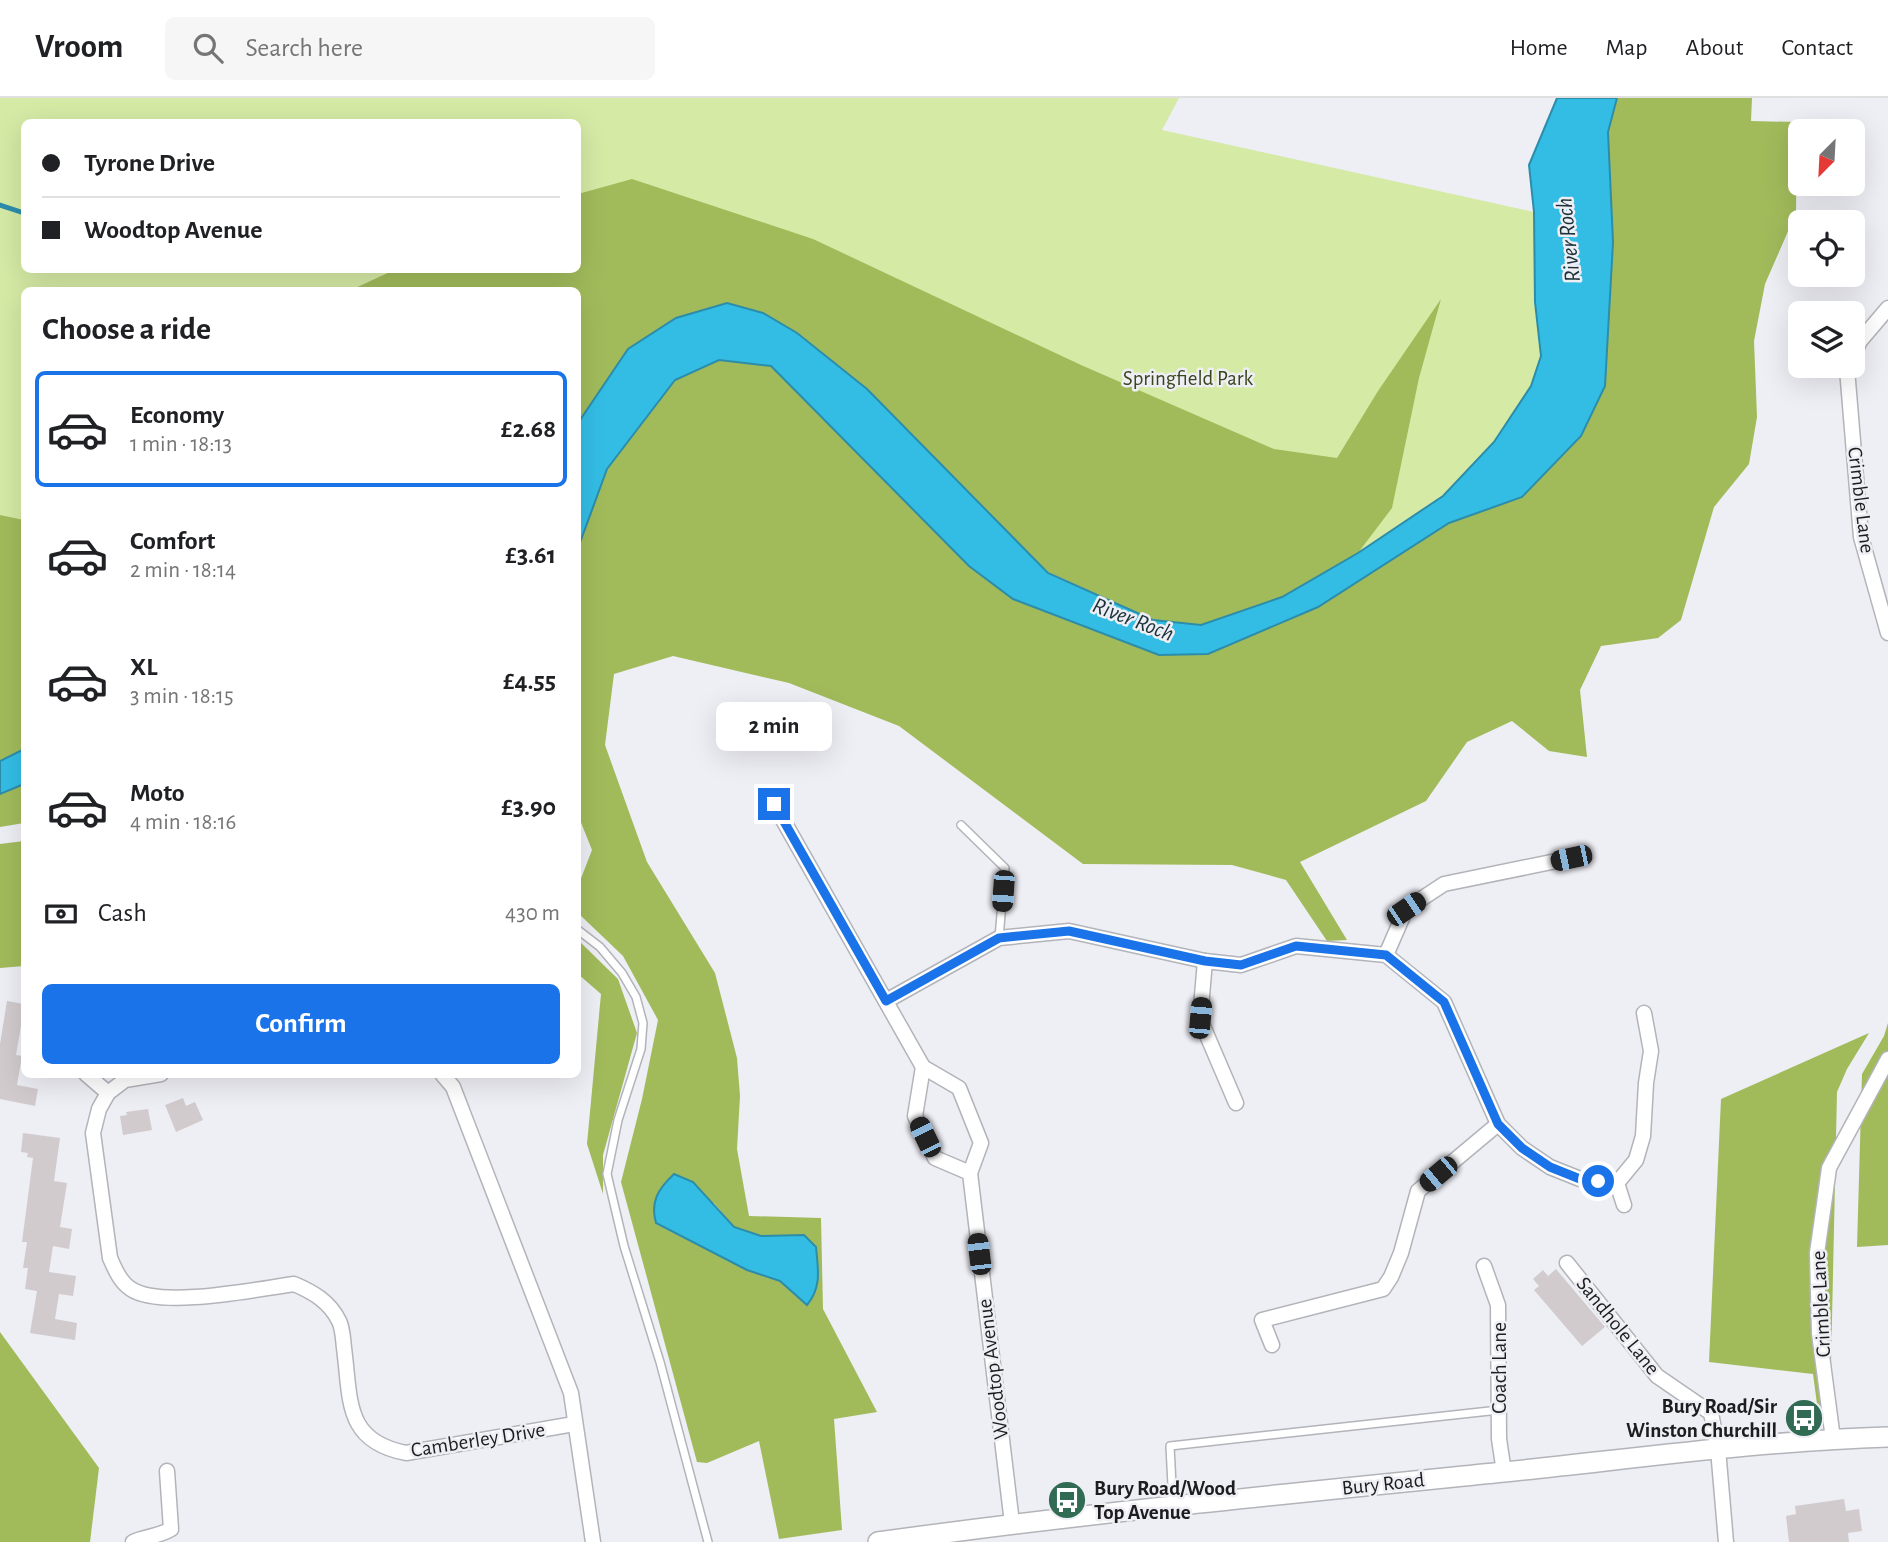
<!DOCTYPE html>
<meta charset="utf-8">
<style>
:root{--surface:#fff;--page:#f6f6f6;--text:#202124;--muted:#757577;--line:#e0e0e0;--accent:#1a73e8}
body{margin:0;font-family:"Alegreya Sans",sans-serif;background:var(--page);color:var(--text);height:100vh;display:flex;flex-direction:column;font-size:26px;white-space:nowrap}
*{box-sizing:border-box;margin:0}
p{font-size:23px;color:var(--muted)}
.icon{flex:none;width:38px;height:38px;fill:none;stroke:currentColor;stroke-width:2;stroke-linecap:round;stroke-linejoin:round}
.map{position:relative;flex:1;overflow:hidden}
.panel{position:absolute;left:21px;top:189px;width:560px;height:791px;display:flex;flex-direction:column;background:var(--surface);border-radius:10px;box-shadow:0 7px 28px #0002}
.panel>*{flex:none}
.banner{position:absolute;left:21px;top:21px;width:560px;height:154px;border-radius:10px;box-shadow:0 7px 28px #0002;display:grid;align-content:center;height:154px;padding:0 21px;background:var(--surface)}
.needle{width:46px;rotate:204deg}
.buttons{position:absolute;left:1788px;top:21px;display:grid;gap:14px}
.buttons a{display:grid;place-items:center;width:77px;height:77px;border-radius:10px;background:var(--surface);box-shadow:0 7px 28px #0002;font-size:35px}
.end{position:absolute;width:32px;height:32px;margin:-16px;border:9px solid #1a73e8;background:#fff;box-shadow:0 0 0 4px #fff}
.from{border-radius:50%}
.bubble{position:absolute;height:49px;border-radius:10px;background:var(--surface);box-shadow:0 7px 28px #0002;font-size:23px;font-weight:600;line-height:49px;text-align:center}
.car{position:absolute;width:21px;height:42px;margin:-21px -10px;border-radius:9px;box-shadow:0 0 5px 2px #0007;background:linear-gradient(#222 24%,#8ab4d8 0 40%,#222 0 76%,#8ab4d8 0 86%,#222 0)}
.banner b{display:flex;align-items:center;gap:24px;height:66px;font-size:26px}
.banner b+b{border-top:2px solid var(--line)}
.banner i{width:18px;height:18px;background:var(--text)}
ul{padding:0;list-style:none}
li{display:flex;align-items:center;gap:21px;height:116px;margin:0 14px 10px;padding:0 7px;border:4px solid transparent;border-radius:10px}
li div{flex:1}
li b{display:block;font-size:26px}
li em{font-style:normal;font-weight:600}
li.on{border-color:var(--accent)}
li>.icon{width:63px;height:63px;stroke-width:1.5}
h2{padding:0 21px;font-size:32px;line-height:84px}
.pay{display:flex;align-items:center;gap:18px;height:77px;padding:0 21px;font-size:26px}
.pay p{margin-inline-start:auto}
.primary-button{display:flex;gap:14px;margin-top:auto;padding:14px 21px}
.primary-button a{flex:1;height:80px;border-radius:10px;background:var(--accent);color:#fff;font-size:28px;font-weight:600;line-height:80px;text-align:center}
header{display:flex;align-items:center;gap:42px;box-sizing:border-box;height:98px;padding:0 35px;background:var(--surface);border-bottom:2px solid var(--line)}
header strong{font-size:33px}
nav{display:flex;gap:38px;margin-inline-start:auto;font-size:24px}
.search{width:490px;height:63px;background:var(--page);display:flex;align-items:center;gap:18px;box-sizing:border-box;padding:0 24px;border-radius:10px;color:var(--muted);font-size:26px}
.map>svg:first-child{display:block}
.green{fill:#d5eaa5;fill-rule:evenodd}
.forest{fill:#a1bb5b;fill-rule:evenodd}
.water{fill:#33bde5;stroke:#2c8daa;stroke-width:2}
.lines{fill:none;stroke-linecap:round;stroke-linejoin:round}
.stream{stroke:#2c8daa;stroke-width:5}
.building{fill:#d2cbce}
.service-casing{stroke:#b3b4ba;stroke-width:10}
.minor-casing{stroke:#b3b4ba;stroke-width:17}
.secondary-casing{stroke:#b3b4ba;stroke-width:22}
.service{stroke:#fff;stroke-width:7}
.minor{stroke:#fff;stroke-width:14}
.secondary{stroke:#fff;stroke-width:19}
.route{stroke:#1a73e8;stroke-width:9}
.labels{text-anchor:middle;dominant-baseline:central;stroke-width:5;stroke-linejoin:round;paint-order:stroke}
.park-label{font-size:21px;fill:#3a451d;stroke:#eeeef5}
.street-label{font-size:21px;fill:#1d1d1f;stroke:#eeeef5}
.poi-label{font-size:21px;font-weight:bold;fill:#1d1d1f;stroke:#eeeef5;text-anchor:end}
.water-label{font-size:23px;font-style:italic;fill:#1b3138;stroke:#eeeef5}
</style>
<header>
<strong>Vroom</strong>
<div class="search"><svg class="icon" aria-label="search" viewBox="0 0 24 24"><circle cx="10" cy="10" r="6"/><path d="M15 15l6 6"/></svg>Search here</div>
<nav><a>Home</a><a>Map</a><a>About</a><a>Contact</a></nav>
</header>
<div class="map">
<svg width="1888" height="1444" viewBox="0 0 1888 1444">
<rect width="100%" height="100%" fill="#eeeef5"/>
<path class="green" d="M0,0H1179L1162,32L1534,114L1535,204L1541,258L1531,288L1494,344L1443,398L1358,455L1282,499L797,235L628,251L578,325V192H24V651L0,663ZM24,24H578V172H24Z"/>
<g class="forest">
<path d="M1617,0H1752L1751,23L1797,24L1796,115L1765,186L1754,243L1757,319L1749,366L1714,409L1681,522L1658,540L1601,548L1580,592L1587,659L1549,653L1512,623L1467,644L1426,703L1300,764L1347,842L1327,843L1286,782L1232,767L1083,766L899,628L789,585L673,558L614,576L605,647L647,764L715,875L737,960L740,998L737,1051L749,1118L821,1120L823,1211L877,1314L834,1321L842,1432L779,1441L759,1343L707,1365L697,1364L621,1084L642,1001L658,922L623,858L578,815V788L592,752L578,717V450L607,371L675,282L718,262L771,268L969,468L1013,501L1159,557L1318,509L1449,425L1522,399L1613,144L1608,34ZM714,1105L734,1129L761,1138L804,1137C813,1163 827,1183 807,1207L780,1183L747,1172L656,1126Z"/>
<path d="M632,81L813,141L1081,267L1274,351L1337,360L1378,293L1441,201L1419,280L1392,410L1358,455L1282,499L1201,527L1153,522L1048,474L867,291L797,235L628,251L578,325V192H351L394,172H578V96Z"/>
<path d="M0,417L24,422V651L0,663Z"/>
<path d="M24,686V725L0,729V696Z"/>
<path d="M24,743V868L0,870V746Z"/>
<path d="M578,842L618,881L637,935L603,1057V1096L587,1046L601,896L578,876Z"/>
<path d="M1888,925V1147L1857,1149L1862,976L1884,938Z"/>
<path d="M1869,935L1847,971L1837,994L1830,1312L1819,1321L1813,1276L1709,1264L1721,1001Z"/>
<path d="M0,1234L99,1370L90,1444H0Z"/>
</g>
<g class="water">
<path d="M1557,0H1617L1608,34L1613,144L1605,288L1581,338L1522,399L1449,425L1318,509L1208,556L1159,557L1013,501L969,468L771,268L719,262L675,282L607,371L578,450V325L628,251L676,220L727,205L763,215L797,235L867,291L1048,475L1153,522L1201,527L1282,499L1358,455L1443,398L1494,344L1531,288L1541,258L1535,204L1534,114L1529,67Z"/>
<path d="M24,651V686L0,696V663Z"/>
<path d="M674,1076L693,1084L734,1129L761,1138L804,1137L816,1149C818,1171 822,1189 807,1207L780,1183L747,1172L656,1125C650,1104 658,1091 674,1076Z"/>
</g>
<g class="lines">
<path class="stream" d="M0,107L24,115"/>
</g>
<g class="building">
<path d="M7,903L24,906V922H22L16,957L22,958L17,987L38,991L35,1008L0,1001V946Z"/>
<path d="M183,1000L186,1008L195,1004L203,1022L176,1034L165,1007Z"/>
<path d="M148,1011L152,1032L123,1037L120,1018L127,1017L126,1014Z"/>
<path d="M23,1035L60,1040L54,1083L67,1085L60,1129L72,1131L69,1151L53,1148L49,1174L76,1178L73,1198L59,1196L55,1221L77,1225L75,1242L30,1235L37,1193L25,1191L28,1170H23L27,1144H22L33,1060L27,1059L28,1055L21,1054Z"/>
<path d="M1556,1171L1605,1229L1582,1248L1534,1192L1539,1188L1533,1181L1543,1172L1548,1178Z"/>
<path d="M1844,1401L1846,1413L1859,1411L1862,1433L1848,1435L1849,1444H1789L1786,1418L1796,1416L1795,1408Z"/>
</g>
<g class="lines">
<g class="service-casing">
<g id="service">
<path d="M961,727L1005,770L999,840"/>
<path d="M578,832L600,849L622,875L636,899L643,925L641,951L618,1022L607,1076L624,1148L660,1264L708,1444"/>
<path d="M1173,1407L1170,1348L1499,1312"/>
</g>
</g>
<g class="minor-casing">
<g id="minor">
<path d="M1853,258L1860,243L1888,210"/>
<path d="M1849,268L1847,271L1861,439L1888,535"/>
<path d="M774,706L923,969L959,990L981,1045L970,1075"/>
<path d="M1386,857L1406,811L1444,786L1571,760"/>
<path d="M1205,863L1200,921L1236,1005"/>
<path d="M886,903L999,840L1069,833L1205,863L1241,867L1296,848L1386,857L1444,904L1498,1026L1522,1050L1550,1069L1580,1081L1617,1085L1624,1107"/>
<path d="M923,969L915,1018L935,1060L970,1075L1012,1425"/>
<path d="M86,976L108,995"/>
<path d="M161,976L125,982L108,995L99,1011L93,1035L110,1160C115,1171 120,1184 131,1191C161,1211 257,1191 294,1186C313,1194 330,1204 339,1223C343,1231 343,1242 344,1250C351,1302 344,1343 406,1355L574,1326"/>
<path d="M442,976L453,989L571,1295L593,1444"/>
<path d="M1617,1085L1636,1062L1643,1038L1646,985L1651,953L1644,915"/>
<path d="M1567,1165L1657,1278L1711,1315L1718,1351L1726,1444"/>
<path d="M1484,1168L1498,1207L1499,1341L1504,1374"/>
<path d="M1272,1247L1262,1222L1383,1191L1391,1179L1401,1155L1418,1093L1498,1026"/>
<path d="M1833,1341L1819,1235L1817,1155L1825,1099L1829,1070L1888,961"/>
<path d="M133,1444C145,1438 158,1439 171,1431L167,1373"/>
</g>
</g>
<g class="secondary-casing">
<path id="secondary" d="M878,1444C1086,1415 1295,1395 1504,1374C1632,1361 1759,1343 1888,1339"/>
</g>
<use href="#service" class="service"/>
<use href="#minor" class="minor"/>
<use href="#secondary" class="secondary"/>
</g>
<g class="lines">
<path class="route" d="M774,706L886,903L999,840L1069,833L1205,863L1241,867L1296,848L1386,857L1444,904L1498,1026L1522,1050L1550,1069L1580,1081L1598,1083"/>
</g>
<defs>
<g id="bus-disc" transform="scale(2.0125)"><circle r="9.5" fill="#326b53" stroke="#eeeef5"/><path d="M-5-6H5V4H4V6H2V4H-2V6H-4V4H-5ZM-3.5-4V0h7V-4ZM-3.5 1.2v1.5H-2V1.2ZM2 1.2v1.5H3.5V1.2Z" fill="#fff"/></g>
</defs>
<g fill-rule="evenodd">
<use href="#bus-disc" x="1804" y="1320"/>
<use href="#bus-disc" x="1067" y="1402"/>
</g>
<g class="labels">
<g class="park-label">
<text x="1188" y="280">Springfield Park</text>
</g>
<g class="street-label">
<text transform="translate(1861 402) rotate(83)">Crimble Lane</text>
<text transform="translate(1821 1206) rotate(-93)">Crimble Lane</text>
<text transform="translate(1618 1228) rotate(51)">Sandhole Lane</text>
<text transform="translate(1499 1270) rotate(-90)">Coach Lane</text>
<text transform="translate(993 1271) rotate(-97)">Woodtop Avenue</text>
<text transform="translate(478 1342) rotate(-9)">Camberley Drive</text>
<text transform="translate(1383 1386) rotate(-6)">Bury Road</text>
</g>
<g class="poi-label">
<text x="1777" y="1308">Bury Road/Sir<tspan x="1777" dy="24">Winston Churchill</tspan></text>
<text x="1094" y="1390" text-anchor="start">Bury Road/Wood<tspan x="1094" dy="24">Top Avenue</tspan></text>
</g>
<g class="water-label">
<text transform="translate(1569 142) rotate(-96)">River Roch</text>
<text transform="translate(1133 522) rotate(21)">River Roch</text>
</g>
</g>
</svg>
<div class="buttons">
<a><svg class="needle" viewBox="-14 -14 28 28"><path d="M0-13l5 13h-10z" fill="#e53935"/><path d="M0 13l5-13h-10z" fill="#757577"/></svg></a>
<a><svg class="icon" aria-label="locate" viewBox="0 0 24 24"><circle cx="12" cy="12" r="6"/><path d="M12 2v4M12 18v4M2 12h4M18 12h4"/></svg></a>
<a><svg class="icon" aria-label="layers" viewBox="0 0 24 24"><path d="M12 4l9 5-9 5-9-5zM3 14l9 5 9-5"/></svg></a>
</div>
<i class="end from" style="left:1598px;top:1083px"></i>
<i class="end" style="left:774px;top:706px"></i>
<div class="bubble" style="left:716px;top:604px;width:116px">2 min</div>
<i class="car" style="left:1571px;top:760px;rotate:258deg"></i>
<i class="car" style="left:1003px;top:793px;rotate:184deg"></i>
<i class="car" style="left:1406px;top:811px;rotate:56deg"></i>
<i class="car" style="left:1200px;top:920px;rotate:5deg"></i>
<i class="car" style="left:925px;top:1039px;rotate:334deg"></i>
<i class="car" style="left:1438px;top:1076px;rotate:230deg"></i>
<i class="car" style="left:979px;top:1156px;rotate:353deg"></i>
<div class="banner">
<b><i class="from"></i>Tyrone Drive</b>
<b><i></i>Woodtop Avenue</b>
</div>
<section class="panel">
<h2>Choose a ride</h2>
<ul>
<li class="on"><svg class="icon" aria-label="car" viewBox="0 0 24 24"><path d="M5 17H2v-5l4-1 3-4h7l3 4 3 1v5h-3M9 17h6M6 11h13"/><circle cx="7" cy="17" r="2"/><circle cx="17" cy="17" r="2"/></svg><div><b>Economy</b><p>1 min · 18:13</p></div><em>£2.68</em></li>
<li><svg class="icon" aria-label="car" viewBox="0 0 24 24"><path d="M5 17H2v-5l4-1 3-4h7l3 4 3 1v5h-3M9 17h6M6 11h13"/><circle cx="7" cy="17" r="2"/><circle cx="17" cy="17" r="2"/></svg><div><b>Comfort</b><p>2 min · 18:14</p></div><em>£3.61</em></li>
<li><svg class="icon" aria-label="car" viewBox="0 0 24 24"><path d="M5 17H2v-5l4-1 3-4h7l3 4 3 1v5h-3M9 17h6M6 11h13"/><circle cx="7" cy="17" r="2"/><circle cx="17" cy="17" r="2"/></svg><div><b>XL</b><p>3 min · 18:15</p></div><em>£4.55</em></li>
<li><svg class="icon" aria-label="car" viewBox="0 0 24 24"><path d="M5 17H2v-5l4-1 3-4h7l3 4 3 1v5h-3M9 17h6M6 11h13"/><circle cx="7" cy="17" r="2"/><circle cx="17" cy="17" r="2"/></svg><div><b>Moto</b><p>4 min · 18:16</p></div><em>£3.90</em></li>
</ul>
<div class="pay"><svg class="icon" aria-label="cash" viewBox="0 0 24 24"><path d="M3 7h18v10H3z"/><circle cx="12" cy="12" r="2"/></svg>Cash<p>430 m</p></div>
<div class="primary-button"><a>Confirm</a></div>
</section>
</div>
